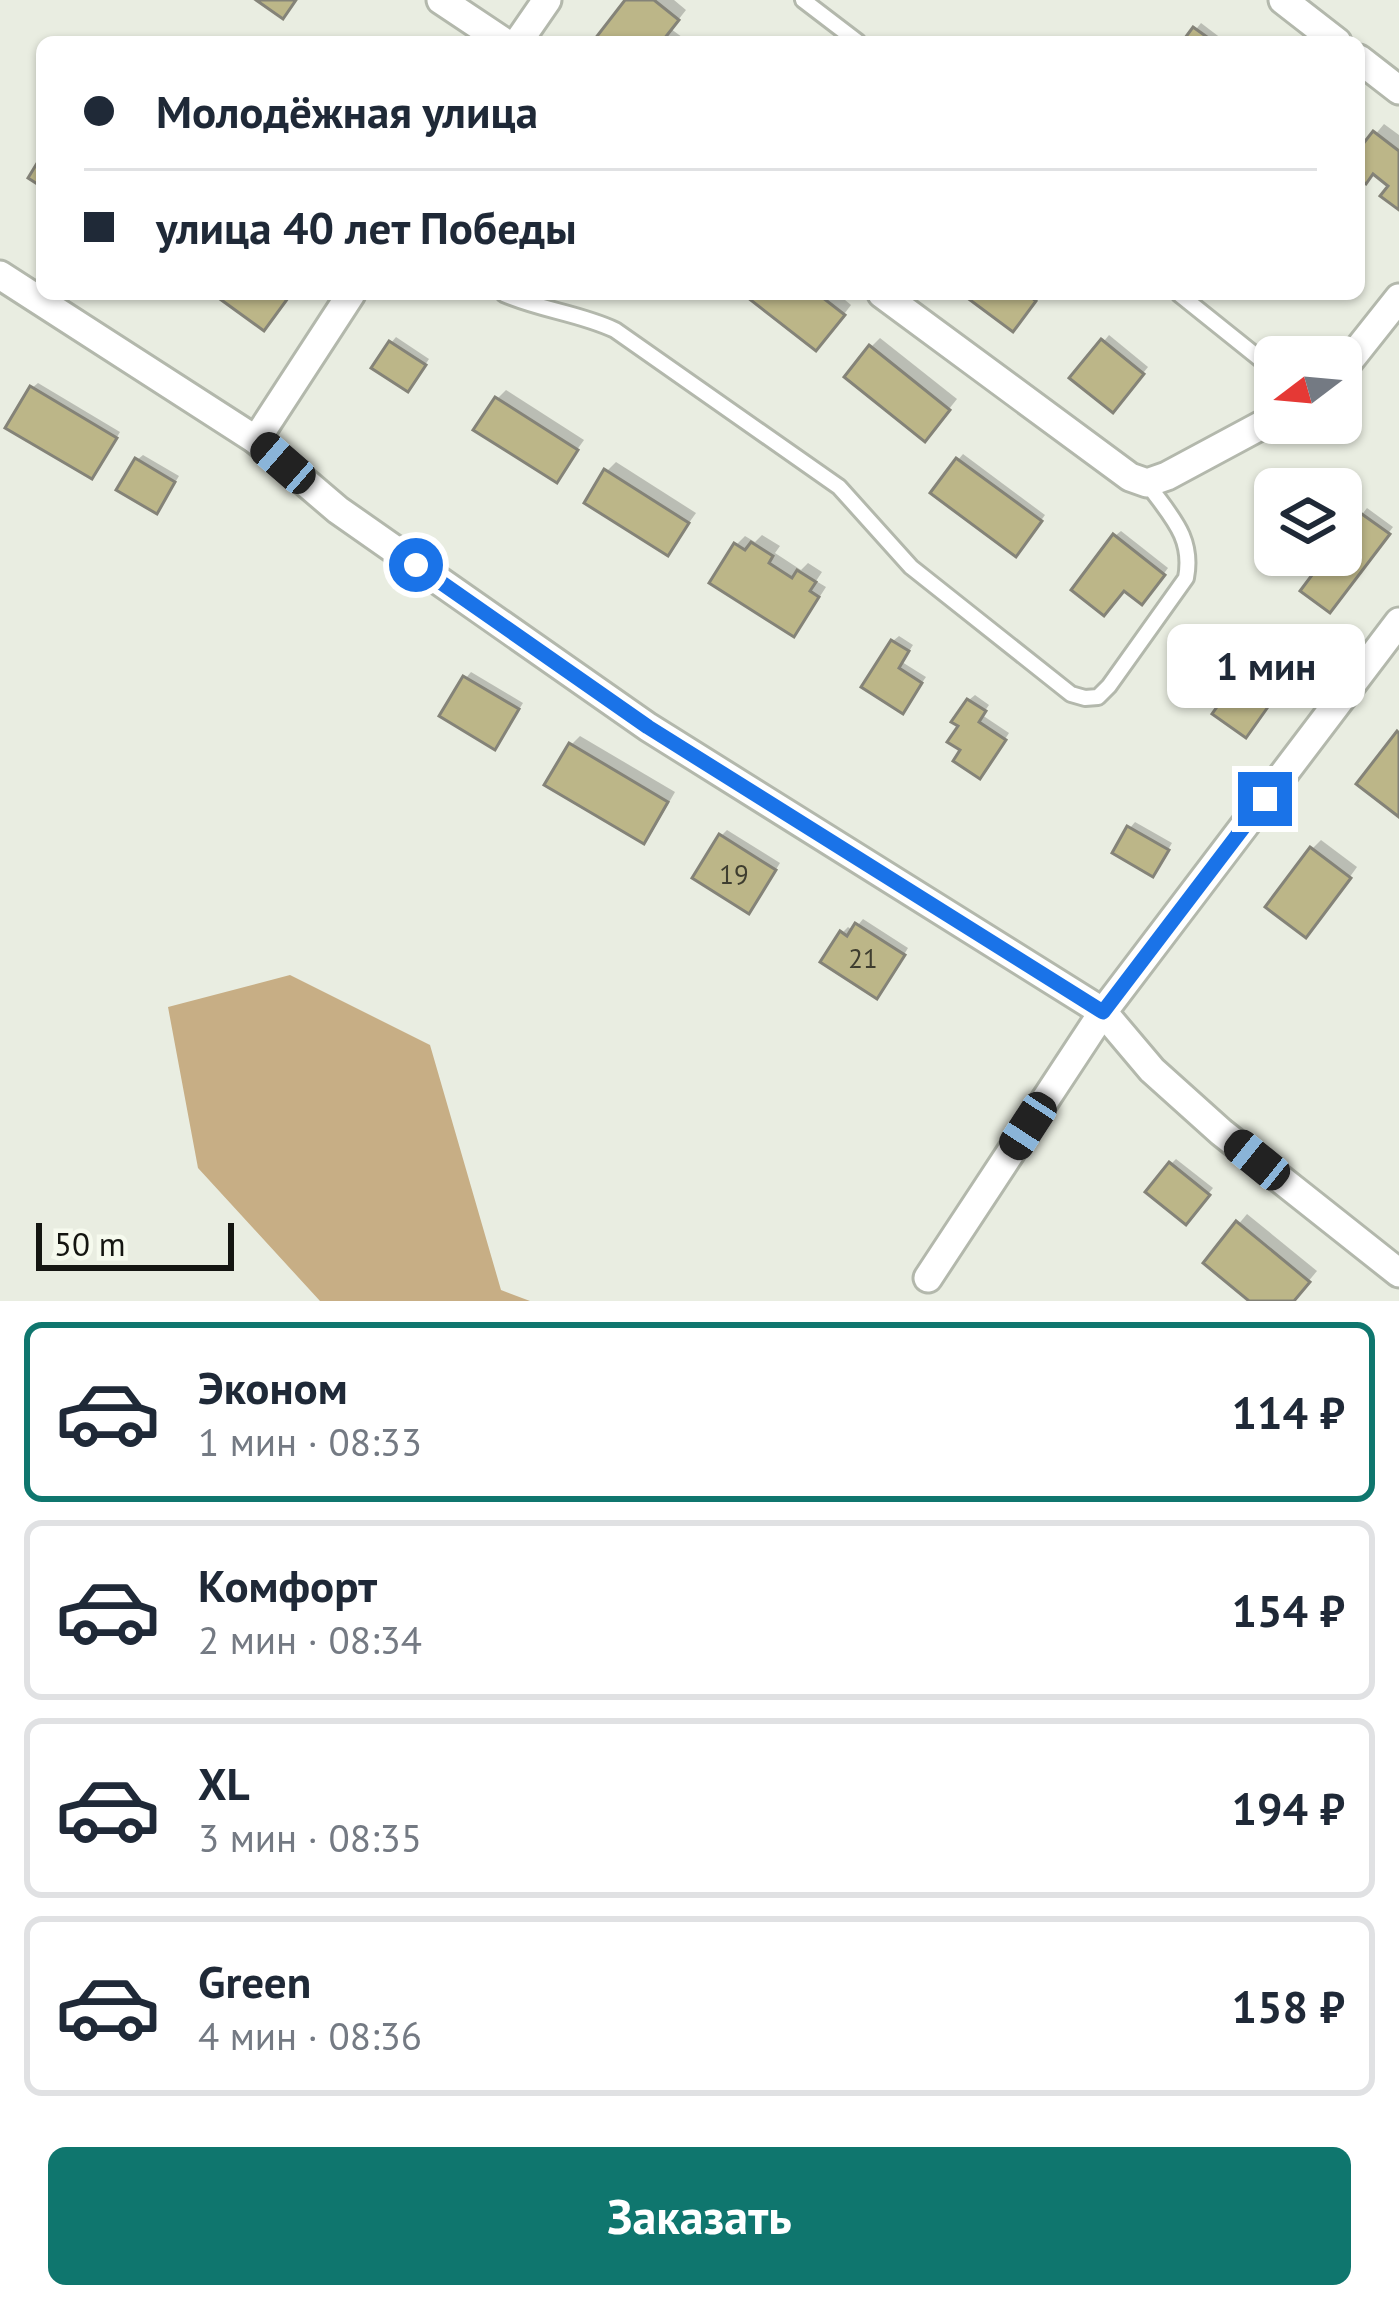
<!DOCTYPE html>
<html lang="ru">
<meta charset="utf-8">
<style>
:root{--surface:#fff;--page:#f6f6f7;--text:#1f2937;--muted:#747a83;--line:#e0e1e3;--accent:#0f766e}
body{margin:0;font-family:"PT Sans",sans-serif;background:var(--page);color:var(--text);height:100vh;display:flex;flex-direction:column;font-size:45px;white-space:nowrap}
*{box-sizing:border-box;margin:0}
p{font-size:39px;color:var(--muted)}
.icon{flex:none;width:66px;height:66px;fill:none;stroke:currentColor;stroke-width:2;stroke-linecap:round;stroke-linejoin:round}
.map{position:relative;height:1301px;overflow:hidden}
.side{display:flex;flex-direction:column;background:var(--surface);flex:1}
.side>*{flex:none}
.top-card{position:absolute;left:36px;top:36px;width:1329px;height:264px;border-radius:18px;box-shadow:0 3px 9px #0004;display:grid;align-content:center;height:264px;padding:0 48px;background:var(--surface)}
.needle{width:78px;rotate:254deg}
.buttons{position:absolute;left:1254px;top:336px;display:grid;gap:24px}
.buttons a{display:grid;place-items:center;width:108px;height:108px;border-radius:18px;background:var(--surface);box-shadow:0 3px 9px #0004;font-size:60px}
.scale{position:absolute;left:36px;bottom:30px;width:198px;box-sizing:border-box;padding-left:12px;border:6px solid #141511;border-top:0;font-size:33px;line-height:42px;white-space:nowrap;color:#141511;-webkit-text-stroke:9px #f6faee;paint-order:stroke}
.end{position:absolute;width:54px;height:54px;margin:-27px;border:15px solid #1a73e8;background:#fff;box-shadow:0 0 0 6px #fff}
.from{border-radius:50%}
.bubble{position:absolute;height:84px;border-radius:18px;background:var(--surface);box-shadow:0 3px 9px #0004;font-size:39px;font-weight:700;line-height:84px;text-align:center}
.car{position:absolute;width:36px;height:72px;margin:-36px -18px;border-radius:15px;box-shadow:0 0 9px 3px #0007;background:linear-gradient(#222 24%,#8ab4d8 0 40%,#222 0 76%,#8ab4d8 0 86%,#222 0)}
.top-card b{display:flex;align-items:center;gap:42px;height:114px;font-size:45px}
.top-card b+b{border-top:3px solid var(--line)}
.top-card i{width:30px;height:30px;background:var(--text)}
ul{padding:21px 0 0;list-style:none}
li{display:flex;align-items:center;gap:36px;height:180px;margin:0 24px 18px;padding:0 24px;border:6px solid var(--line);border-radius:18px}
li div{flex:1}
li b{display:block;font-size:45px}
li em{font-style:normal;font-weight:700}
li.current{border-color:var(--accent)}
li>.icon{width:108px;height:108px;stroke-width:1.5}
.action{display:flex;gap:24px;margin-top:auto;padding:24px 48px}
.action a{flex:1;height:138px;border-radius:18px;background:var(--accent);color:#fff;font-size:48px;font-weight:700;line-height:138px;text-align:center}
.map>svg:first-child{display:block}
.forest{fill:#c7ae85}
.shadow{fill:#0003}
.building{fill:#bcb688;stroke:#848378;stroke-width:3}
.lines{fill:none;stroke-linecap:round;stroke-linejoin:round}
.lane-casing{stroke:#b3b8ac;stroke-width:20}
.street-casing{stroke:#b3b8ac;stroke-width:33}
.lane{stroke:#fff;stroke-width:14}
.street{stroke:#fff;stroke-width:27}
.route{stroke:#1a73e8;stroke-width:15}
.labels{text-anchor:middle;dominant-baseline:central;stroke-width:9;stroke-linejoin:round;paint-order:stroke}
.number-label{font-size:27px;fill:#3e3d2f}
</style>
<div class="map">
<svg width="1399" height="1301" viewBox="0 0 1399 1301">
<rect width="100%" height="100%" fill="#e9ede1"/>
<path class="forest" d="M290,975L430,1045L501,1290L530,1301H320L198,1168L168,1007Z"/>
<g class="shadow">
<path d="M629,0H674L686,10L671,29L686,40L601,42L598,39Z"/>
<path d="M1201,23L1226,42H1186Z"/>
<path d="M1384,124L1399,135V207L1392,185L1373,171L1359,175V154Z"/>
<path d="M748,294H838L851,305L825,339Z"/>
<path d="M1109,335L1148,367L1118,404L1074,378Z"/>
<path d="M396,337L429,359L413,383L391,343Z"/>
<path d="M880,338L957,399L933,429L871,347Z"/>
<path d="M38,383L120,432L97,470L32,388Z"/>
<path d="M506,390L584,440L556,479L497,399Z"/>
<path d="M963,454L1045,515L1021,548L958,460Z"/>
<path d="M143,455L179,476L162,504L137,460Z"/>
<path d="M616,462L696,513L668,552L607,471Z"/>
<path d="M1367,508L1393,527L1335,604L1331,555H1341V541Z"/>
<path d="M1121,531L1168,568L1147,596L1115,536Z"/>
<path d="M762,535L780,546L775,553L801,570L808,563L822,572L816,581L826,587L802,624L793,633L736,545L745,536L755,542Z"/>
<path d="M899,636L913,645L902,662L926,677L903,710L893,641Z"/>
<path d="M1249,670L1278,690L1251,729L1243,675Z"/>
<path d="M471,672L523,703L500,740L466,678Z"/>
<path d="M975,695L989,705L982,715L1009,733L985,770L965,749L969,700Z"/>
<path d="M580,736L675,792L652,832L643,840L571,745Z"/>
<path d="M1135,822L1172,843L1157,868L1130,828Z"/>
<path d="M727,830L780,863L754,905L721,836Z"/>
<path d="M1321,840L1357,867L1315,925L1312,849Z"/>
<path d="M863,919L908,948L882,990L842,933L848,927L853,931Z"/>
<path d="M1176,1159L1213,1188L1191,1215L1171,1164Z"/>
<path d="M1247,1214L1317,1271L1292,1301L1207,1262Z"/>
</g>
<g class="building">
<path d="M256,0H296L283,19Z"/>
<path d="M625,0H654L679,20L664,39L668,42L594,40Z"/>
<path d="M1193,27L1214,42H1182Z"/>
<path d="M1373,131L1399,151V210L1380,196L1388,186L1373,174L1366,184L1359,179V149Z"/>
<path d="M42,155V187L28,178Z"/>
<path d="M223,294H291L264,331L220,299Z"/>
<path d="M743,294H818L845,315L816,351Z"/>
<path d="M962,294H1027L1036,301L1013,332Z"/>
<path d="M1101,339L1144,374L1113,413L1069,378Z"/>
<path d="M389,341L426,365L408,392L371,368Z"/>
<path d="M869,345L950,410L925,442L844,377Z"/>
<path d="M30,386L117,438L92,479L5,428Z"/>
<path d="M495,397L578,450L557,483L473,430Z"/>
<path d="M135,458L175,482L157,514L116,490Z"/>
<path d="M956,458L1042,521L1016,557L930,493Z"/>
<path d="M604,469L689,523L668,556L584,503Z"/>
<path d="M1359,512L1390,534L1330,613L1300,591L1327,555H1341V536Z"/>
<path d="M1113,534L1165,575L1142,605L1124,591L1104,616L1071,590Z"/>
<path d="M751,542L773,556L769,563L792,578L797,570L816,582L810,591L819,597L794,637L709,583L734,543L745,550Z"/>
<path d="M891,640L909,651L899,668L922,683L903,714L861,687Z"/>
<path d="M1241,673L1275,697L1246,738L1212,714Z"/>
<path d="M463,676L519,709L495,750L439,716Z"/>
<path d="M967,699L986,711L979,722L1006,740L980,779L953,761L960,750L947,742L958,726L951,722Z"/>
<path d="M1397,731L1399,733V817L1356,784Z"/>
<path d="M569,743L668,802L644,844L544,785Z"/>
<path d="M1127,826L1169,850L1153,877L1112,853Z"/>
<path d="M719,834L776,870L749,914L692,878Z"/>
<path d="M1310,847L1351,878L1306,938L1265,907Z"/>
<path d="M855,923L905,955L877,999L820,962L840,931L847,936Z"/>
<path d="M1169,1162L1210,1195L1186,1225L1145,1192Z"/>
<path d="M1236,1221L1310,1282L1294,1301H1249L1203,1263Z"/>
</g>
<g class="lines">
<g class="lane-casing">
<g id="lane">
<path d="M803,0L858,42"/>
<path d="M504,294C540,310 579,313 615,330L839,487L911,567L1071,694L1085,698L1098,697L1109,686L1186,578C1194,536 1169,515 1147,483"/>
<path d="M1179,294L1275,371"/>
</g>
</g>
<g class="street-casing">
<g id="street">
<path d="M441,0L504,42"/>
<path d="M1283,0L1337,42"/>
<path d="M518,42L547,0"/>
<path d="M1359,59L1399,90"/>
<path d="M0,275L256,440L338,510L648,727L1103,1012L1152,1070L1221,1132L1399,1273"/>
<path d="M882,294L1130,477L1147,483L1167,476L1275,418"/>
<path d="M1341,371L1399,298"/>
<path d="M256,440L351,294"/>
<path d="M928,1278L1103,1012L1399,622"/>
</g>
</g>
<use href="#lane" class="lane"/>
<use href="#street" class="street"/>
</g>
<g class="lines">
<path class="route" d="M416,565L648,727L1103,1012L1265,799"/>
</g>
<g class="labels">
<g class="number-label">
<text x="734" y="874">19</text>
<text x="863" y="958">21</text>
</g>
</g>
</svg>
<div class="buttons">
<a><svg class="needle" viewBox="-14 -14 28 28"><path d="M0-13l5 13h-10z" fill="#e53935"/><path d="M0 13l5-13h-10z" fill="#747a83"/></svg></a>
<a><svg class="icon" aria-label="layers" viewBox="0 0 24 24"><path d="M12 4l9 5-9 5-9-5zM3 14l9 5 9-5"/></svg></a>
</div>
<div class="scale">50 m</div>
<i class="end from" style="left:416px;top:565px"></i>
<i class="end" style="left:1265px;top:799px"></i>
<div class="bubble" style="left:1167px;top:624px;width:198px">1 мин</div>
<i class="car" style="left:283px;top:463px;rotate:311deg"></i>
<i class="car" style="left:1028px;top:1126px;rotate:213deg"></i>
<i class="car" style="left:1257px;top:1160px;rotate:309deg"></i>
<div class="top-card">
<b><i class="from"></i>Молодёжная улица</b>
<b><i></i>улица 40 лет Победы</b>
</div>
</div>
<section class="side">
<ul>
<li class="current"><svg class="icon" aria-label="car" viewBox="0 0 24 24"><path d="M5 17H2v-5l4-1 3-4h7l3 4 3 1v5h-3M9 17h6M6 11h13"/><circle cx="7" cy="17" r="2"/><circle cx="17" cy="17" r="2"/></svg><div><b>Эконом</b><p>1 мин · 08:33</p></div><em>114 ₽</em></li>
<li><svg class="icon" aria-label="car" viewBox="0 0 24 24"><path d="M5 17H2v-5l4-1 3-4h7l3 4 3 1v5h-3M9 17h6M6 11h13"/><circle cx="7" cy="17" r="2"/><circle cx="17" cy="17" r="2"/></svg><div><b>Комфорт</b><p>2 мин · 08:34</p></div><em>154 ₽</em></li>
<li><svg class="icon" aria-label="car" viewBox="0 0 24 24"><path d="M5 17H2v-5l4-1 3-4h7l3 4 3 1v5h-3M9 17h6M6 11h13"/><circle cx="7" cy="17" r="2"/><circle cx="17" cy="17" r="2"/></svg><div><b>XL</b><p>3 мин · 08:35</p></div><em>194 ₽</em></li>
<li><svg class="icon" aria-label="car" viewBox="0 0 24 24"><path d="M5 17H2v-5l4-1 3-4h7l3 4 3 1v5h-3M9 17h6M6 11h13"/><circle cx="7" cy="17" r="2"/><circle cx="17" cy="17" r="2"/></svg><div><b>Green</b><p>4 мин · 08:36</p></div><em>158 ₽</em></li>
</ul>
<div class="action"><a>Заказать</a></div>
</section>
